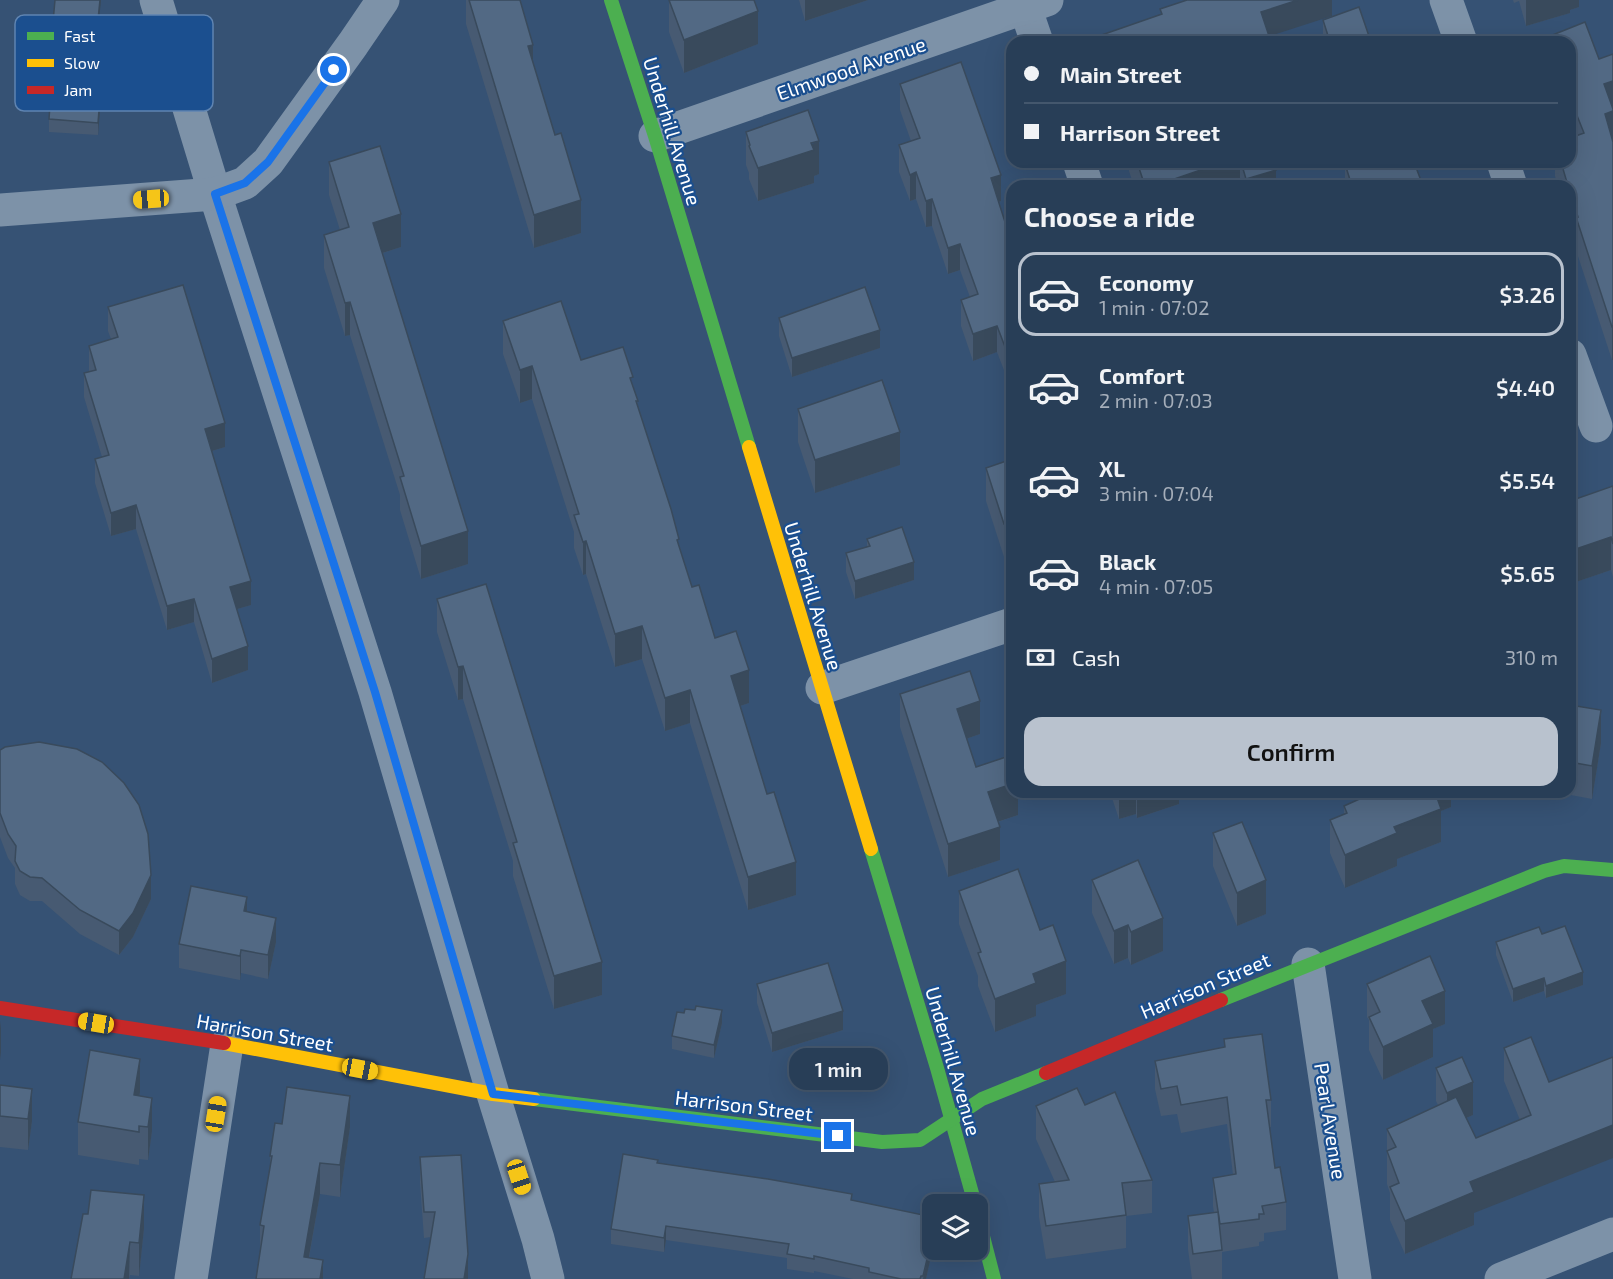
<!DOCTYPE html>
<meta charset="utf-8">
<style>
:root{--surface:#283e57;--page:#30455d;--text:#f1f3f6;--muted:#a5aeba;--line:#44576d;--accent:#b9c2ce}
body{margin:0;font-family:"Exo 2",sans-serif;background:var(--page);color:var(--text);height:100vh;display:flex;flex-direction:column;font-size:22px;white-space:nowrap}
*{box-sizing:border-box;margin:0}
p{font-size:20px;color:var(--muted)}
.icon{flex:none;width:33px;height:33px;fill:none;stroke:currentColor;stroke-width:2;stroke-linecap:round;stroke-linejoin:round}
.map{position:relative;flex:1;overflow:hidden}
.sheet{position:absolute;left:1006px;top:180px;width:570px;height:618px;display:flex;flex-direction:column;background:var(--surface);border-radius:18px;box-shadow:0 6px 24px #0002,0 0 0 2px var(--line)}
.sheet>*{flex:none}
.guide{position:absolute;left:1006px;top:36px;width:570px;height:132px;border-radius:18px;box-shadow:0 6px 24px #0002,0 0 0 2px var(--line);display:grid;align-content:center;height:132px;padding:0 18px;background:var(--surface)}
.buttons{position:absolute;left:922px;top:1194px;display:grid;gap:12px}
.buttons a{display:grid;place-items:center;width:66px;height:66px;border-radius:12px;background:var(--surface);box-shadow:0 6px 24px #0002,0 0 0 2px var(--line);font-size:30px}
.end{position:absolute;width:27px;height:27px;margin:-14px;border:8px solid #1a73e8;background:#fff;box-shadow:0 0 0 3px #fff}
.from{border-radius:50%}
.bubble{position:absolute;height:42px;border-radius:18px;background:var(--surface);box-shadow:0 6px 24px #0002,0 0 0 2px var(--line);font-size:20px;font-weight:600;line-height:42px;text-align:center}
.car{position:absolute;width:18px;height:36px;margin:-18px -9px;border-radius:8px;box-shadow:0 0 4px 2px #0007;background:linear-gradient(#f5c518 24%,#345 0 40%,#f5c518 0 76%,#345 0 86%,#f5c518 0)}
.guide b{display:flex;align-items:center;gap:21px;height:57px;font-size:22px}
.guide b+b{border-top:2px solid var(--line)}
.guide i{width:15px;height:15px;background:var(--text)}
ul{padding:0;list-style:none}
li{display:flex;align-items:center;gap:18px;height:84px;margin:0 12px 9px;padding:0 6px;border:3px solid transparent;border-radius:18px}
li div{flex:1}
li b{display:block;font-size:22px}
li em{font-style:normal;font-weight:600}
li.active{border-color:var(--accent)}
li>.icon{width:54px;height:54px;stroke-width:1.5}
h2{padding:0 18px;font-size:27px;line-height:72px}
.pay{display:flex;align-items:center;gap:15px;height:66px;padding:0 18px;font-size:22px}
.pay p{margin-inline-start:auto}
.action{display:flex;gap:12px;margin-top:auto;padding:12px 18px}
.action a{flex:1;height:69px;border-radius:18px;background:var(--accent);color:#111;font-size:24px;font-weight:600;line-height:69px;text-align:center}
.map>svg:first-child{display:block}
.lines{fill:none;stroke-linecap:round;stroke-linejoin:round}
.street{stroke:#7d92a8;stroke-width:33}
.fast{stroke:#4caf50;stroke-width:14}
.slow{stroke:#ffc107;stroke-width:14}
.jam{stroke:#c62828;stroke-width:14}
.wall{fill:#475a72}
.shaded-wall{fill:#394a5c}
.building{fill:#526984;stroke:#394a5c;stroke-width:1.5}
.route{stroke:#1a73e8;stroke-width:8}
.labels{text-anchor:middle;dominant-baseline:central;stroke-width:4.5;stroke-linejoin:round;paint-order:stroke}
.street-label{font-size:20px;fill:#fff;stroke:#1b4f8f}
.key{fill:#1b4f8f;stroke:#5f84b1;stroke-width:1.5}
.key-label{font-size:16px;fill:#fff}
</style>
<div class="map">
<svg width="1613" height="1279" viewBox="0 0 1613 1279">
<rect width="100%" height="100%" fill="#365274"/>
<g class="lines">
<g class="street">
<path d="M156,0L215,194L375,692L493,1094L538,1239L548,1279"/>
<path d="M1446,0L1461,42"/>
<path d="M1025,7L1037,42"/>
<path d="M655,136L1047,0"/>
<path d="M1079,162L1087,186"/>
<path d="M1503,162L1511,186"/>
<path d="M0,210L215,194L245,183L268,162L353,44L383,0"/>
<path d="M1570,355L1596,426"/>
<path d="M822,688L1012,624"/>
<path d="M1308,964L1355,1279"/>
<path d="M191,1279L227,1044"/>
<path d="M1501,1279L1613,1234"/>
</g>
<g class="fast">
<path d="M611,0L655,136L749,447"/>
<path d="M871,849L937,1068L975,1204"/>
<path d="M1221,1000L1544,871L1564,866L1613,870"/>
<path d="M534,1099L882,1142L920,1140L982,1099L1046,1073"/>
<path d="M978,1217L994,1279"/>
</g>
<g class="slow">
<path d="M749,447L871,849"/>
<path d="M224,1043L493,1094L534,1099"/>
</g>
<g class="jam">
<path d="M0,1008L224,1043"/>
<path d="M1046,1073L1221,1000"/>
</g>
</g>
<g class="wall">
<path d="M55,0L103,72L98,135L49,132V119L56,34H53Z"/>
<path d="M466,0H520L533,65L581,233L534,248L466,24Z"/>
<path d="M669,0L758,44L684,73L669,32Z"/>
<path d="M799,0H868L805,21Z"/>
<path d="M1513,0H1579V7L1570,10V13L1526,26L1519,1L1514,3Z"/>
<path d="M1323,20L1330,42H1323Z"/>
<path d="M1585,22L1599,59L1613,54V360H1612L1576,250V242L1570,226V186H1558L1555,176V162H1570V138L1573,137L1570,131V42H1545V38Z"/>
<path d="M900,84L1001,201L999,202L1012,244V391L997,352L973,361L961,326V300L970,297L960,270L948,274L932,226L926,227L916,199L910,201L899,172V145L911,141L900,110Z"/>
<path d="M746,132L819,174L814,176V183L758,201L749,179V173L746,165Z"/>
<path d="M329,162L401,247L383,253L468,564L421,579L400,510V495L350,335L345,336L324,268V235L340,230L329,195Z"/>
<path d="M1129,162H1273L1276,186H1134L1129,171Z"/>
<path d="M1345,164L1423,186H1345Z"/>
<path d="M108,307L225,447L212,451L251,605L237,609L248,670L212,683L194,622L167,630L136,529L111,536L95,483V459L102,457L84,397V373L89,372V346L111,339L108,331Z"/>
<path d="M779,318L880,348L792,377L779,336Z"/>
<path d="M503,321L581,360L633,384L638,406L679,548L692,587L715,638L749,703L740,706L796,895L748,910L690,723L665,731L642,659L615,667L586,574L583,575L574,548V532L532,399L520,403L503,354Z"/>
<path d="M798,409L900,465L815,493L798,442Z"/>
<path d="M1012,459V554L1004,557L986,501V468Z"/>
<path d="M1613,486V577L1611,570L1570,584V501Z"/>
<path d="M867,539L914,580L855,599L846,572V553L867,547Z"/>
<path d="M437,599L602,995L554,1009L513,876V861L463,699L458,700L437,632Z"/>
<path d="M900,694L980,734L966,739L976,767L1018,792V815L998,822L1000,860L948,877L900,727Z"/>
<path d="M1570,705L1601,743L1592,799L1555,792H1570Z"/>
<path d="M0,750L151,899L133,937L119,955L80,934L42,901H30L20,895L15,884V868L8,858L0,837Z"/>
<path d="M1110,792H1179V804L1137,818L1136,814L1119,819Z"/>
<path d="M1451,792V807L1441,811V842L1397,859V866L1345,888L1330,853V820L1344,814V806Z"/>
<path d="M1213,833L1266,914L1237,926L1213,866Z"/>
<path d="M1092,880L1163,951L1131,965L1128,958L1114,964L1092,913Z"/>
<path d="M959,891L1040,930L1066,994L1036,1005V1016L995,1032L978,986V976L959,924Z"/>
<path d="M247,912L276,942L268,979L241,973L240,980L179,968V944Z"/>
<path d="M1542,934L1583,985L1546,998L1544,991L1513,1002L1496,955V942Z"/>
<path d="M757,984L843,1030L772,1052L757,1003Z"/>
<path d="M1367,984L1445,1024L1433,1029V1057L1383,1080L1369,1050V1020L1367,1017Z"/>
<path d="M722,1023L714,1058L672,1049V1036Z"/>
<path d="M1224,1039L1271,1100V1127H1269L1275,1168L1286,1202V1230L1264,1233V1241L1259,1242V1246L1222,1252V1279H1192L1188,1249V1216L1214,1213L1213,1206V1178L1233,1175L1227,1124L1181,1133L1177,1114L1161,1116L1155,1089V1061L1224,1047Z"/>
<path d="M1504,1048L1549,1082L1613,1057L1474,1213V1225L1405,1254L1390,1220V1193L1387,1184V1129L1438,1105L1436,1101V1068L1473,1115L1466,1118L1476,1138L1520,1120L1504,1081Z"/>
<path d="M0,1085L32,1121L28,1150L0,1147Z"/>
<path d="M140,1092L139,1096L152,1131L148,1160L139,1159V1165L78,1155V1122Z"/>
<path d="M1085,1105L1152,1180V1213L1126,1216V1248L1046,1259L1039,1217V1184L1055,1182L1036,1139V1106Z"/>
<path d="M282,1124L350,1127L340,1197L320,1194L309,1258L323,1279L260,1255V1225L270,1165V1156Z"/>
<path d="M420,1157L468,1279L431,1237L424,1238L420,1183Z"/>
<path d="M658,1163L852,1201L928,1222L932,1252L926,1279H853L814,1271V1273L787,1269V1258L666,1240L664,1252L611,1244V1229Z"/>
<path d="M144,1228L139,1276L130,1275L129,1279H71Z"/>
</g>
<g class="shaded-wall">
<path d="M100,0H101L94,72V59Z"/>
<path d="M805,0H868L805,21Z"/>
<path d="M1298,0H1332V16L1261,39V12Z"/>
<path d="M1526,0H1579V7L1570,10V13L1526,26Z"/>
<path d="M758,11V44L684,73V40Z"/>
<path d="M533,45V78L528,46Z"/>
<path d="M103,60V72L98,135V123Z"/>
<path d="M1613,81V144L1605,147L1604,84Z"/>
<path d="M819,141V174L814,176V183L758,201V168Z"/>
<path d="M1224,162H1240V186H1154Z"/>
<path d="M1276,170V186H1246V179Z"/>
<path d="M916,172V199L910,201V175Z"/>
<path d="M1001,175V201L991,205V178Z"/>
<path d="M932,199V226L926,227V201Z"/>
<path d="M581,200V233L534,248V215Z"/>
<path d="M401,214V247L373,256V223Z"/>
<path d="M960,244V270L948,274V248Z"/>
<path d="M350,302V335L345,336V303Z"/>
<path d="M997,326V352L973,361V334Z"/>
<rect x="1612" y="327" width="1" height="33"/>
<path d="M880,330V348L792,377V358Z"/>
<path d="M532,366V399L520,403V370Z"/>
<path d="M225,423V447L205,453V429Z"/>
<path d="M900,432V465L815,493V460Z"/>
<path d="M136,505V529L111,536V513Z"/>
<path d="M1012,521V554L1004,557V524Z"/>
<path d="M468,531V564L421,579V546Z"/>
<path d="M1611,537V570L1570,584V551Z"/>
<path d="M586,541V574L583,575V542Z"/>
<path d="M914,562V580L855,599V581Z"/>
<path d="M251,581V605L230,611V587Z"/>
<path d="M194,599V622L167,630V606Z"/>
<path d="M642,626V659L615,667V634Z"/>
<path d="M248,646V670L212,683V659Z"/>
<path d="M463,666V699L458,700V667Z"/>
<path d="M749,670V703L731,709V676Z"/>
<path d="M690,690V723L665,731V698Z"/>
<path d="M980,701V734L957,742V709Z"/>
<path d="M1601,710V743L1592,799V766Z"/>
<path d="M1012,784V792H1018V815L988,825V792Z"/>
<path d="M1119,792H1136V814L1119,819Z"/>
<path d="M1137,792H1179V804L1137,818Z"/>
<path d="M1431,792H1451V807L1441,811V842L1397,859V866L1345,888V855L1394,827Z"/>
<path d="M1000,827V860L948,877V844Z"/>
<path d="M796,862V895L748,910V877Z"/>
<path d="M151,875V899L133,937L119,955V931Z"/>
<path d="M1266,880V914L1237,926V893Z"/>
<path d="M247,897V921L244,911Z"/>
<path d="M276,918V942L268,979V955Z"/>
<path d="M1163,918V951L1131,965V932Z"/>
<path d="M1128,925V958L1114,964V931Z"/>
<path d="M241,950V973L240,980V956Z"/>
<path d="M1066,961V994L1036,1005V1016L995,1032V999L1033,974Z"/>
<path d="M602,962V995L554,1009V976Z"/>
<path d="M1583,972V985L1546,998V986Z"/>
<path d="M1544,978V991L1513,1002V989Z"/>
<path d="M1445,991V1024L1433,1029V1057L1383,1080V1047L1422,1001Z"/>
<path d="M722,1010V1023L714,1058V1045Z"/>
<path d="M843,1011V1030L772,1052V1033Z"/>
<path d="M1,1021V1052L0,1060V1029Z"/>
<path d="M140,1059V1092L134,1128V1095Z"/>
<path d="M1473,1082V1115L1447,1126V1093Z"/>
<path d="M32,1089V1121L28,1150V1119Z"/>
<path d="M350,1096V1127L340,1197V1165Z"/>
<path d="M152,1098V1131L148,1160V1127Z"/>
<path d="M1613,1125V1158L1474,1213V1225L1405,1254V1221L1470,1182Z"/>
<path d="M320,1163V1194L305,1279L304,1257Z"/>
<path d="M144,1195V1228L139,1276V1243Z"/>
<path d="M928,1216V1230L930,1223V1237L927,1252V1222Z"/>
<path d="M666,1226V1240L664,1252V1238Z"/>
<path d="M932,1238V1252L926,1279H923Z"/>
<path d="M130,1242L129,1279H124Z"/>
<path d="M468,1254V1279H464Z"/>
<path d="M323,1260V1279H320Z"/>
</g>
<g class="building">
<path d="M55,0H100L94,59L103,60L98,123L49,119L56,22H53Z"/>
<path d="M469,0H520L533,45L528,46L555,135L561,133L581,200L534,215Z"/>
<path d="M669,0H754L758,11L684,40Z"/>
<path d="M1187,0H1298L1261,12L1271,42H1094L1093,38L1162,14L1160,9Z"/>
<path d="M1359,7L1371,42H1330L1323,20Z"/>
<path d="M1585,22L1599,59L1613,54V81L1604,84L1613,109V111L1605,114L1613,142V327H1612L1576,217H1578L1570,193V186H1568L1561,162H1570V138L1584,133L1570,98V42H1546L1545,38Z"/>
<path d="M961,62L1001,175L991,178L1012,244V365L997,326L973,334L961,300L978,294L960,244L948,248L932,199L926,201L916,172L910,175L899,145L920,138L900,84Z"/>
<path d="M808,110L819,141L811,143L814,150L758,168L749,146L750,145L746,132Z"/>
<path d="M380,146L401,214L373,223L468,531L421,546L400,477L404,476L350,302L345,303L324,235L349,227L329,162Z"/>
<path d="M1137,162H1224L1154,186H1145Z"/>
<path d="M1241,162H1273L1276,170L1246,179Z"/>
<path d="M1352,162H1414L1423,186H1352L1345,164Z"/>
<path d="M183,285L225,423L205,429L251,581L230,587L248,646L212,659L194,599L167,606L136,505L111,513L95,459L109,455L84,373L96,370L89,346L118,337L108,307Z"/>
<path d="M865,287L880,330L792,358L779,318Z"/>
<path d="M561,301L581,360L623,347L633,377L630,378L638,401H636L671,509L679,539L677,540L692,587L699,585L715,638L736,631L749,670L731,676L767,794L774,792L796,862L748,877L690,690L665,698L642,626L615,634L586,541L583,542L574,515L579,514L532,366L520,370L503,321Z"/>
<path d="M882,380L900,432L815,460L798,409Z"/>
<path d="M1012,459V521L1004,524L986,468Z"/>
<path d="M1613,486V544L1611,537L1570,551V501Z"/>
<path d="M902,527L914,562L855,581L846,553L870,546L867,539Z"/>
<path d="M486,584L602,962L554,976L513,843L517,842L463,666L458,667L437,599Z"/>
<path d="M970,671L980,701L957,709L976,767L1009,756L1012,767V784L988,792L1000,827L948,844L900,694Z"/>
<path d="M1570,705L1601,710L1592,766L1570,762Z"/>
<path d="M39,742L77,749L102,762L124,783L139,805L148,834L151,875L133,913L119,931L80,910L42,878L30,877L20,871L15,861L16,846L8,834L0,813V750L5,747Z"/>
<path d="M1375,792H1435L1441,809L1394,827L1397,833L1345,855L1330,820L1347,813L1344,806Z"/>
<path d="M1242,822L1266,880L1237,893L1213,833Z"/>
<path d="M1138,860L1163,918L1131,932L1128,925L1114,931L1092,880Z"/>
<path d="M1018,869L1040,930L1053,925L1066,961L1033,974L1036,983L995,999L978,953L981,952L959,891Z"/>
<path d="M191,886L247,897L244,911L276,918L268,955L241,950L240,956L179,944Z"/>
<path d="M1565,926L1583,972L1546,986L1544,978L1513,989L1496,942L1539,927L1542,934Z"/>
<path d="M1430,956L1445,991L1422,1001L1433,1024L1383,1047L1369,1017L1380,1012L1367,984Z"/>
<path d="M828,963L843,1011L772,1033L757,984Z"/>
<path d="M696,1006L722,1010L714,1045L672,1036L677,1012L684,1013L685,1009L695,1010Z"/>
<path d="M1262,1034L1271,1100H1266L1275,1168L1280,1167L1286,1202L1262,1206L1264,1214H1259V1219L1220,1224L1213,1178L1236,1174L1227,1097L1181,1105L1177,1086L1161,1089L1155,1061L1225,1047L1224,1039Z"/>
<path d="M1531,1037L1549,1082L1613,1057V1125L1470,1182L1474,1192L1405,1221L1390,1187L1399,1183L1387,1151L1396,1147L1387,1129L1456,1097L1476,1138L1531,1115L1504,1048Z"/>
<path d="M90,1050L140,1059L134,1095L152,1098L148,1127L139,1126V1132L78,1122Z"/>
<path d="M1462,1057L1473,1082L1447,1093L1436,1068Z"/>
<path d="M0,1085L32,1089L28,1119L0,1116Z"/>
<path d="M287,1087L350,1096L340,1165L320,1163L304,1257L323,1260L320,1279H256L264,1226L260,1225L272,1156H270L275,1123L282,1124Z"/>
<path d="M1077,1088L1085,1105L1115,1092L1152,1180L1122,1183L1126,1215L1046,1226L1039,1184L1069,1180L1036,1106Z"/>
<path d="M623,1154L658,1160L657,1163L768,1179L852,1194L851,1200L928,1216L927,1222L930,1223L927,1237L932,1238L923,1276H921L920,1279H901L869,1272V1268L814,1256V1259L787,1254L789,1244L666,1226L664,1238L611,1229Z"/>
<path d="M461,1155L468,1254L464,1279H424L435,1212H424L420,1157Z"/>
<path d="M91,1190L144,1195L139,1243L130,1242L124,1279H71L83,1214H88Z"/>
<path d="M1218,1212L1222,1250L1193,1254L1188,1216Z"/>
</g>
<g class="lines">
<path class="route" d="M334,70L268,162L245,183L215,194L375,692L493,1094L838,1136"/>
</g>
<g class="labels">
<g class="street-label">
<text transform="translate(851 68) rotate(-19)">Elmwood Avenue</text>
<text transform="translate(673 131) rotate(73)">Underhill Avenue</text>
<text transform="translate(814 596) rotate(73)">Underhill Avenue</text>
<text transform="translate(1205 985) rotate(-23)">Harrison Street</text>
<text transform="translate(265 1032) rotate(10)">Harrison Street</text>
<text transform="translate(954 1061) rotate(74)">Underhill Avenue</text>
<text transform="translate(744 1105) rotate(7)">Harrison Street</text>
<text transform="translate(1331 1121) rotate(81)">Pearl Avenue</text>
</g>
</g>
<rect x="15" y="15" width="198" height="96" rx="9" class="key"/>
<rect x="27" y="32" width="27" height="8" fill="#4caf50"/>
<rect x="27" y="59" width="27" height="8" fill="#ffc107"/>
<rect x="27" y="86" width="27" height="8" fill="#c62828"/>
<g class="key-label">
<text x="64" y="42">Fast</text>
<text x="64" y="69">Slow</text>
<text x="64" y="96">Jam</text>
</g>
</svg>
<div class="buttons">
<a><svg class="icon" aria-label="layers" viewBox="0 0 24 24"><path d="M12 4l9 5-9 5-9-5zM3 14l9 5 9-5"/></svg></a>
</div>
<i class="end from" style="left:334px;top:70px"></i>
<i class="end" style="left:838px;top:1136px"></i>
<div class="bubble" style="left:789px;top:1048px;width:99px">1 min</div>
<i class="car" style="left:151px;top:199px;rotate:266deg"></i>
<i class="car" style="left:96px;top:1023px;rotate:279deg"></i>
<i class="car" style="left:360px;top:1069px;rotate:101deg"></i>
<i class="car" style="left:216px;top:1114px;rotate:9deg"></i>
<i class="car" style="left:519px;top:1177px;rotate:162deg"></i>
<div class="guide">
<b><i class="from"></i>Main Street</b>
<b><i></i>Harrison Street</b>
</div>
<section class="sheet">
<h2>Choose a ride</h2>
<ul>
<li class="active"><svg class="icon" aria-label="car" viewBox="0 0 24 24"><path d="M5 17H2v-5l4-1 3-4h7l3 4 3 1v5h-3M9 17h6M6 11h13"/><circle cx="7" cy="17" r="2"/><circle cx="17" cy="17" r="2"/></svg><div><b>Economy</b><p>1 min · 07:02</p></div><em>$3.26</em></li>
<li><svg class="icon" aria-label="car" viewBox="0 0 24 24"><path d="M5 17H2v-5l4-1 3-4h7l3 4 3 1v5h-3M9 17h6M6 11h13"/><circle cx="7" cy="17" r="2"/><circle cx="17" cy="17" r="2"/></svg><div><b>Comfort</b><p>2 min · 07:03</p></div><em>$4.40</em></li>
<li><svg class="icon" aria-label="car" viewBox="0 0 24 24"><path d="M5 17H2v-5l4-1 3-4h7l3 4 3 1v5h-3M9 17h6M6 11h13"/><circle cx="7" cy="17" r="2"/><circle cx="17" cy="17" r="2"/></svg><div><b>XL</b><p>3 min · 07:04</p></div><em>$5.54</em></li>
<li><svg class="icon" aria-label="car" viewBox="0 0 24 24"><path d="M5 17H2v-5l4-1 3-4h7l3 4 3 1v5h-3M9 17h6M6 11h13"/><circle cx="7" cy="17" r="2"/><circle cx="17" cy="17" r="2"/></svg><div><b>Black</b><p>4 min · 07:05</p></div><em>$5.65</em></li>
</ul>
<div class="pay"><svg class="icon" aria-label="cash" viewBox="0 0 24 24"><path d="M3 7h18v10H3z"/><circle cx="12" cy="12" r="2"/></svg>Cash<p>310 m</p></div>
<div class="action"><a>Confirm</a></div>
</section>
</div>
